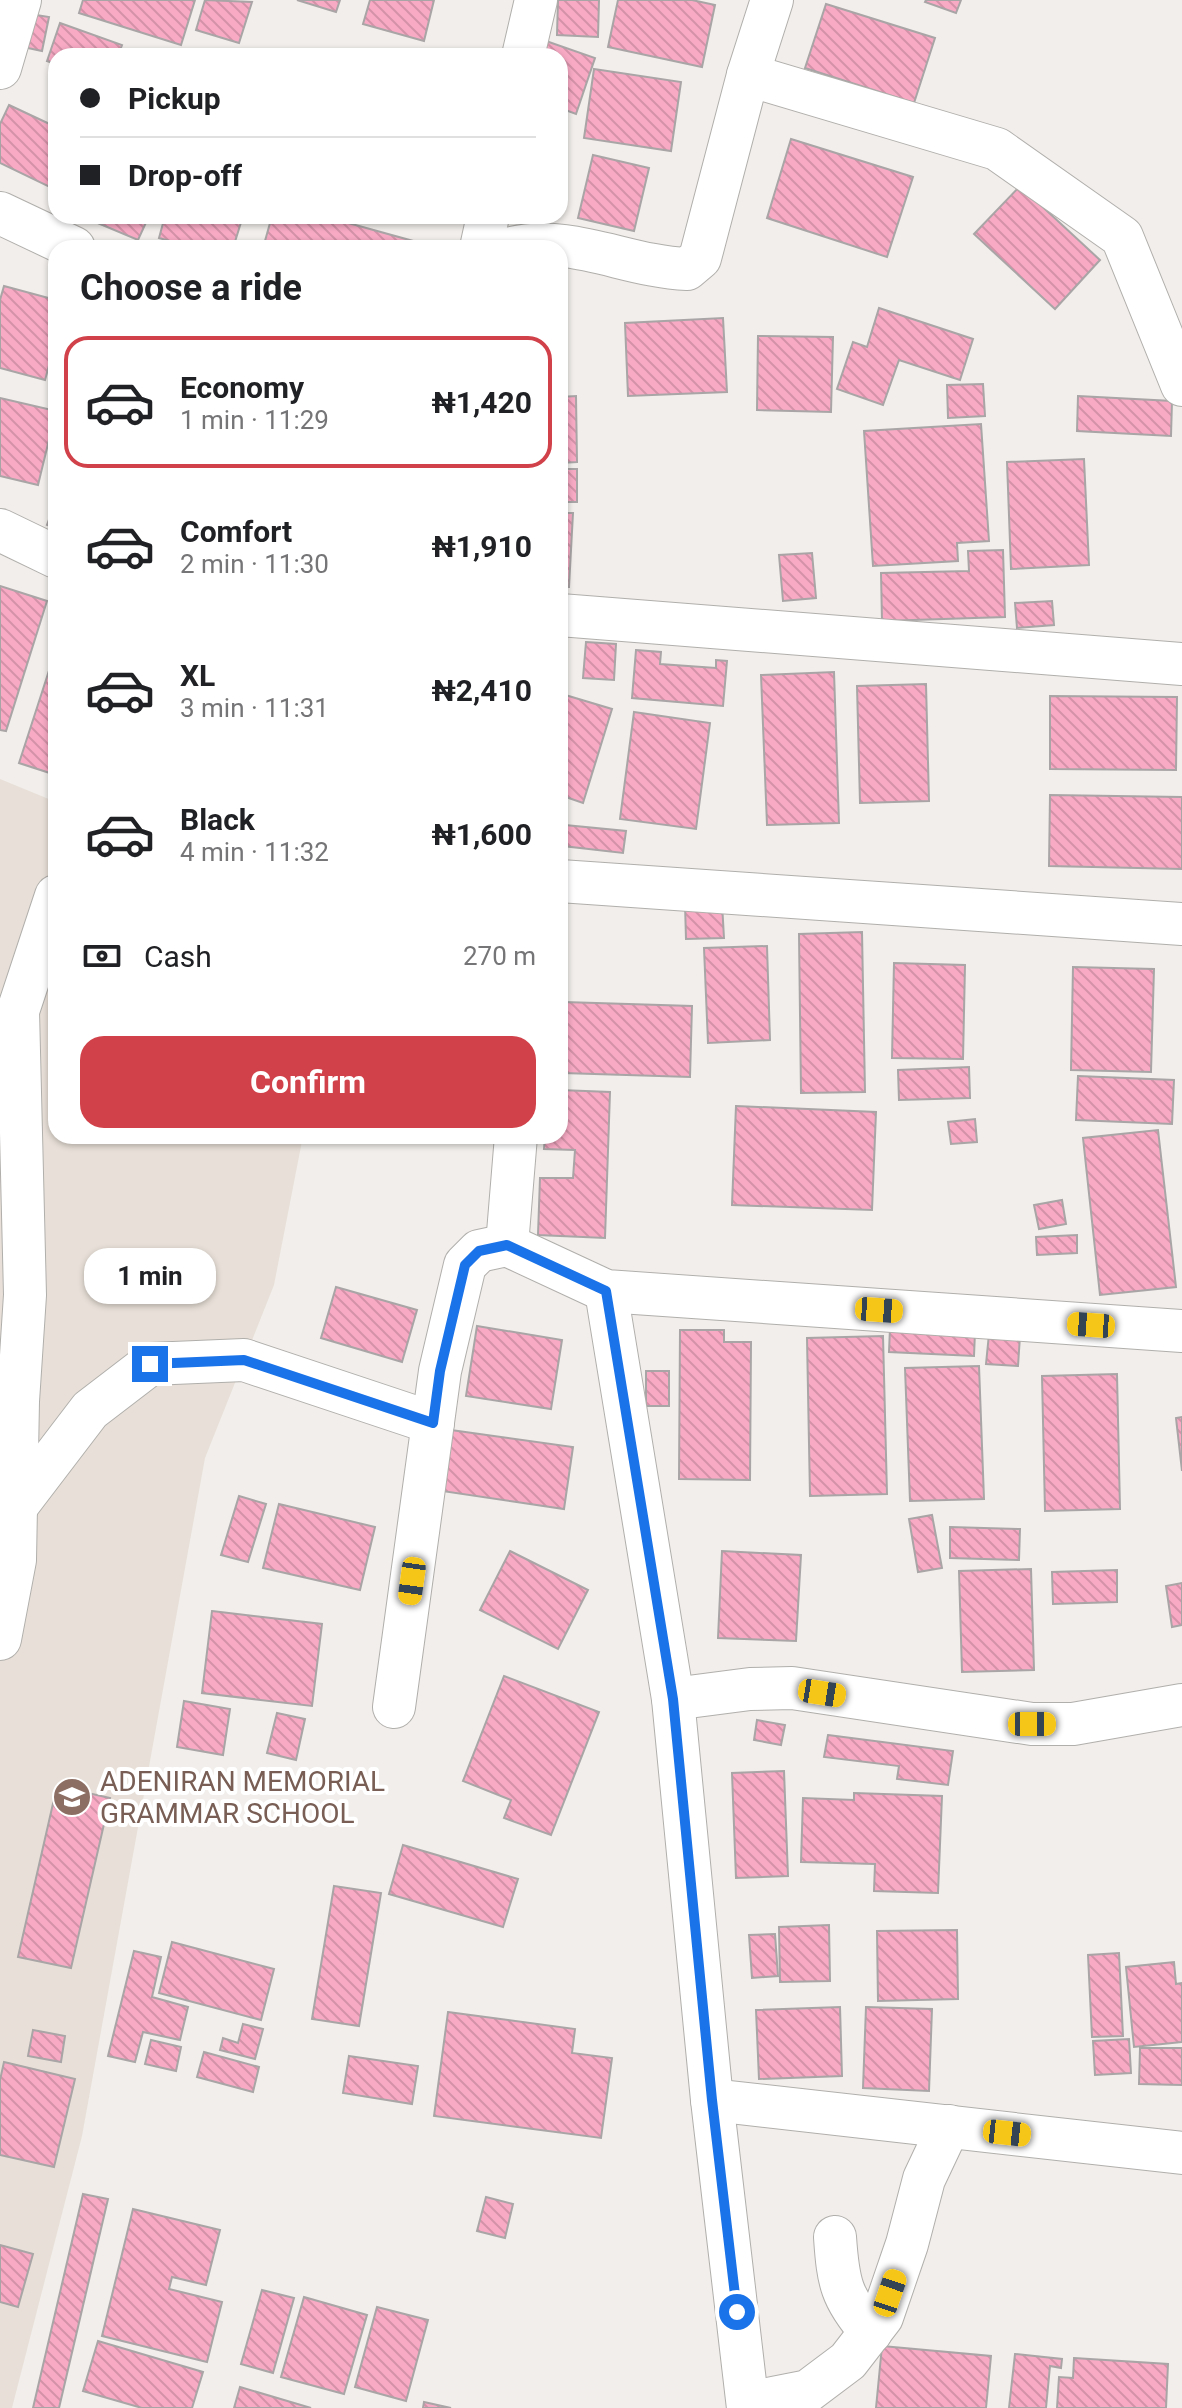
<!DOCTYPE html>
<meta charset="utf-8">
<style>
:root{--surface:#fff;--page:#f6f6f6;--text:#202124;--muted:#757577;--line:#e0e0e0;--accent:#d14149}
body{margin:0;font-family:Roboto,sans-serif;background:var(--page);color:var(--text);height:100vh;display:flex;flex-direction:column;font-size:30px;white-space:nowrap}
*{box-sizing:border-box;margin:0}
p{font-size:26px;color:var(--muted)}
.icon{flex:none;width:44px;height:44px;fill:none;stroke:currentColor;stroke-width:2;stroke-linecap:round;stroke-linejoin:round}
.map{position:relative;flex:1;overflow:hidden}
.sheet{position:absolute;left:48px;top:240px;width:520px;height:904px;display:flex;flex-direction:column;background:var(--surface);border-radius:24px;box-shadow:0 2px 6px #0004}
.sheet>*{flex:none}
.top-card{position:absolute;left:48px;top:48px;width:520px;height:176px;border-radius:24px;box-shadow:0 2px 6px #0004;display:grid;align-content:center;height:176px;padding:0 32px;background:var(--surface)}
.end{position:absolute;width:36px;height:36px;margin:-18px;border:10px solid #1a73e8;background:#fff;box-shadow:0 0 0 4px #fff}
.from{border-radius:50%}
.bubble{position:absolute;height:56px;border-radius:24px;background:var(--surface);box-shadow:0 2px 6px #0004;font-size:26px;font-weight:700;line-height:56px;text-align:center}
.car{position:absolute;width:24px;height:48px;margin:-24px -12px;border-radius:10px;box-shadow:0 0 6px 2px #0007;background:linear-gradient(#f5c518 24%,#345 0 40%,#f5c518 0 76%,#345 0 86%,#f5c518 0)}
.top-card b{display:flex;align-items:center;gap:28px;height:76px;font-size:30px}
.top-card b+b{border-top:2px solid var(--line)}
.top-card i{width:20px;height:20px;background:var(--text)}
ul{padding:0;list-style:none}
li{display:flex;align-items:center;gap:24px;height:132px;margin:0 16px 12px;padding:0 16px;border:4px solid transparent;border-radius:24px}
li div{flex:1}
li b{display:block;font-size:30px}
li em{font-style:normal;font-weight:700}
li.active{border-color:var(--accent)}
li>.icon{width:72px;height:72px;stroke-width:1.5}
h2{padding:0 32px;font-size:36px;line-height:96px}
.pay{display:flex;align-items:center;gap:20px;height:88px;padding:0 32px;font-size:30px}
.pay p{margin-inline-start:auto}
.action{display:flex;gap:16px;margin-top:auto;padding:16px 32px}
.action a{flex:1;height:92px;border-radius:24px;background:var(--accent);color:#fff;font-size:32px;font-weight:700;line-height:92px;text-align:center}
.map>svg:first-child{display:block}
.built{fill:#e8e0d8}
.building{fill:url(#building-back-hatch);stroke:#a9a5a6;stroke-width:2}
.lines{fill:none;stroke-linecap:round;stroke-linejoin:round}
.street-casing{stroke:#b1afac;stroke-width:44}
.street{stroke:#fff;stroke-width:42}
.route{stroke:#1a73e8;stroke-width:10}
.labels{text-anchor:middle;dominant-baseline:central;stroke-width:8;stroke-linejoin:round;paint-order:stroke}
.education-label{font-size:28px;fill:#785e54;stroke:#fff;text-anchor:start}
</style>
<div class="map">
<svg width="1182" height="2408" viewBox="0 0 1182 2408">
<defs>
<pattern id="building-back-hatch" width="6" height="6" patternUnits="userSpaceOnUse" patternTransform="scale(2)"><rect width="6" height="6" fill="#f8aac4"/><path d="M-1 5l2 2M0 0l6 6M5-1l2 2" fill="none" stroke="#d492a8"/></pattern>
</defs>
<rect width="100%" height="100%" fill="#f1eeeb"/>
<path class="built" d="M0,779L56,802V1136H303L274,1285L205,1458L82,2136L12,2408H0Z"/>
<g class="building">
<path d="M83,0H195L181,45L79,13Z"/>
<path d="M205,0L252,2L239,43L196,30Z"/>
<path d="M297,0H340L336,12Z"/>
<path d="M370,0H434L424,41L363,24Z"/>
<path d="M558,0H599L598,37L557,35Z"/>
<path d="M618,0H692L715,5L702,67L608,47Z"/>
<path d="M926,0H961L956,13L925,2Z"/>
<path d="M826,4L935,38L914,103L805,68Z"/>
<path d="M30,14L49,17L42,51L23,47Z"/>
<path d="M60,23L122,45L118,56H56V64L47,61Z"/>
<path d="M546,41L595,58L576,114L560,108V56H541Z"/>
<path d="M594,69L681,82L671,151L584,138Z"/>
<path d="M9,105L56,127V190L0,163V124Z"/>
<path d="M791,139L913,177L887,257L767,218Z"/>
<path d="M593,155L649,168L634,231L578,218Z"/>
<path d="M1020,186L1100,260L1055,309L974,234Z"/>
<path d="M81,216H149L138,240Z"/>
<path d="M165,216H243L233,248H195L159,238Z"/>
<path d="M272,216H323L424,244L422,248H263Z"/>
<path d="M4,286L56,300V340L45,380L0,368V300Z"/>
<path d="M879,308L973,339L960,380L899,360L883,405L837,389L853,342L867,347Z"/>
<path d="M723,318L727,392L628,396L625,323Z"/>
<path d="M758,336L833,337L831,412L757,410Z"/>
<path d="M983,384L985,416L948,418L947,385Z"/>
<path d="M576,396L577,462L560,463V397Z"/>
<path d="M1078,396L1172,401L1171,436L1077,431Z"/>
<path d="M0,398L56,411L38,485L0,476Z"/>
<path d="M981,424L989,541L957,543L958,561L873,566L864,431Z"/>
<path d="M1084,459L1089,565L1011,569L1007,462Z"/>
<rect x="560" y="469" width="17" height="33"/>
<path d="M56,501V528L47,525Z"/>
<path d="M560,513H573L569,587H560Z"/>
<path d="M1003,550L1005,617L882,621L881,573L969,571L968,551Z"/>
<path d="M812,553L816,598L783,601L779,555Z"/>
<path d="M0,586L47,601L6,731L0,730Z"/>
<path d="M1052,601L1054,625L1017,628L1015,603Z"/>
<path d="M586,642L616,644L614,680L583,678Z"/>
<path d="M56,649V775L19,763Z"/>
<path d="M636,650L661,652L660,664L716,668V660L727,661L723,706L632,698Z"/>
<path d="M834,672L839,823L767,825L761,675Z"/>
<path d="M926,684L929,801L860,803L857,686Z"/>
<path d="M562,694L612,709L583,803L560,795V701Z"/>
<path d="M1050,696L1177,697L1176,770L1050,769Z"/>
<path d="M634,712L710,723L696,829L620,819Z"/>
<path d="M1050,795L1182,797V869L1049,866Z"/>
<path d="M565,825L626,831L623,853L563,846Z"/>
<path d="M722,903L724,938L686,939L685,904Z"/>
<path d="M862,932L865,1092L801,1093L799,934Z"/>
<path d="M767,946L770,1040L708,1043L704,948Z"/>
<path d="M894,963L965,965L963,1059L892,1058Z"/>
<path d="M1073,967L1154,969L1151,1072L1071,1070Z"/>
<path d="M564,1002L692,1006L690,1077L563,1073Z"/>
<path d="M969,1067L970,1098L899,1100L898,1070Z"/>
<path d="M1078,1076L1174,1080L1172,1124L1076,1120Z"/>
<path d="M560,1090L610,1092L605,1238L538,1235L540,1178H573L575,1150L544,1149L545,1136H560Z"/>
<path d="M736,1106L876,1112L872,1210L732,1205Z"/>
<path d="M975,1119L977,1142L951,1144L948,1122Z"/>
<path d="M1158,1130L1176,1287L1100,1295L1083,1138Z"/>
<path d="M1062,1200L1066,1224L1039,1229L1034,1205Z"/>
<path d="M1077,1235V1253L1037,1255L1036,1237Z"/>
<path d="M336,1287L417,1310L402,1362L321,1338Z"/>
<path d="M477,1326L562,1340L551,1409L466,1396Z"/>
<path d="M890,1328L975,1332L974,1356L889,1352Z"/>
<path d="M680,1330H724V1342H751L750,1480L679,1479Z"/>
<path d="M989,1334L1020,1336L1018,1366L986,1364Z"/>
<path d="M883,1336L887,1494L810,1496L807,1338Z"/>
<path d="M979,1366L984,1499L910,1501L905,1368Z"/>
<rect x="646" y="1371" width="23" height="35"/>
<path d="M1117,1374L1120,1509L1045,1511L1042,1376Z"/>
<path d="M1182,1417V1471L1176,1418Z"/>
<path d="M451,1430L573,1447L564,1509L442,1491Z"/>
<path d="M239,1496L266,1504L248,1562L221,1555Z"/>
<path d="M279,1504L375,1527L360,1590L263,1568Z"/>
<path d="M932,1515L942,1568L918,1572L909,1519Z"/>
<path d="M950,1527L1020,1529L1019,1560L950,1558Z"/>
<path d="M510,1551L588,1590L558,1649L480,1610Z"/>
<path d="M722,1551L801,1555L796,1641L718,1638Z"/>
<path d="M1031,1569L1034,1670L962,1672L959,1571Z"/>
<path d="M1117,1570V1602L1053,1604L1052,1572Z"/>
<path d="M1182,1583V1625L1172,1627L1166,1586Z"/>
<path d="M212,1611L322,1624L312,1706L202,1693Z"/>
<path d="M504,1676L599,1712L551,1835L504,1818L511,1800L463,1781Z"/>
<path d="M184,1701L230,1709L223,1755L177,1747Z"/>
<path d="M277,1713L305,1719L296,1760L267,1753Z"/>
<path d="M757,1720L785,1725L781,1745L754,1740Z"/>
<path d="M828,1735L953,1751L948,1785L897,1779L899,1766L824,1757Z"/>
<path d="M784,1771L788,1876L736,1878L732,1773Z"/>
<path d="M57,1786L110,1798L71,1968L18,1957Z"/>
<path d="M854,1793L942,1796L938,1893L874,1891L875,1864L801,1862L803,1798L854,1800Z"/>
<path d="M403,1845L518,1879L503,1927L389,1894Z"/>
<path d="M334,1886L381,1893L359,2026L312,2019Z"/>
<path d="M829,1925L830,1981L780,1982L779,1927Z"/>
<path d="M957,1930L958,1999L878,2001L877,1931Z"/>
<path d="M775,1934L778,1976L752,1978L749,1935Z"/>
<path d="M172,1942L274,1969L261,2020L159,1993Z"/>
<path d="M134,1951L161,1957L152,1997L188,2007L180,2040L143,2032L135,2062L108,2056Z"/>
<path d="M1119,1953L1123,2036L1092,2037L1088,1955Z"/>
<path d="M1174,1962L1176,1984L1182,1983V2042L1134,2047L1126,1967Z"/>
<path d="M840,2007L842,2076L759,2079L756,2010Z"/>
<path d="M866,2007L932,2009L929,2091L863,2088Z"/>
<path d="M448,2012L575,2029L572,2053L612,2058L601,2138L434,2116Z"/>
<path d="M243,2024L263,2029L255,2059L220,2050L223,2038L238,2043Z"/>
<path d="M33,2030L65,2036L61,2062L28,2056Z"/>
<path d="M1129,2039L1131,2073L1095,2075L1093,2041Z"/>
<path d="M151,2040L181,2047L176,2071L145,2064Z"/>
<path d="M1140,2048H1182V2085L1139,2084Z"/>
<path d="M204,2052L259,2067L253,2092L197,2077Z"/>
<path d="M349,2056L418,2066L412,2104L343,2093Z"/>
<path d="M4,2062L75,2079L54,2167L0,2155V2080Z"/>
<path d="M83,2194L108,2199L59,2408H33Z"/>
<path d="M486,2197L513,2204L505,2238L477,2231Z"/>
<path d="M133,2209L220,2230L206,2285L172,2277L169,2289L222,2302L207,2362L102,2336Z"/>
<path d="M0,2245L33,2254L18,2307L0,2302Z"/>
<path d="M262,2290L294,2298L273,2373L241,2364Z"/>
<path d="M304,2297L367,2315L344,2394L281,2377Z"/>
<path d="M377,2307L428,2320L406,2401L355,2387Z"/>
<path d="M98,2341L203,2372L192,2408H142L83,2391Z"/>
<path d="M882,2346L991,2356L986,2408H876Z"/>
<path d="M1015,2354L1062,2359L1061,2368L1050,2366L1046,2408H1009Z"/>
<path d="M1074,2358L1168,2364L1166,2408H1057L1059,2377L1073,2378Z"/>
<path d="M240,2387L311,2408H234Z"/>
<path d="M424,2402L451,2408H423Z"/>
</g>
<g class="lines">
<g class="street-casing">
<g id="street">
<path d="M523,56L536,0"/>
<path d="M0,68L20,0"/>
<path d="M748,75L997,149L1122,237L1182,385"/>
<path d="M0,213L74,248"/>
<path d="M481,248L488,216"/>
<path d="M512,248C571,234 628,267 687,269L700,258L748,75L772,0"/>
<path d="M0,530L56,557"/>
<path d="M560,615L1182,664"/>
<path d="M560,881L1182,924"/>
<path d="M507,1245L516,1136"/>
<path d="M606,1291L673,1699L712,2100L748,2408"/>
<path d="M16,1507L90,1410L150,1364L244,1360L433,1423"/>
<path d="M0,1639L15,1560L18,1401L25,1295L18,1011L56,896"/>
<path d="M673,1699L750,1689L792,1688L1032,1724H1073L1182,1705"/>
<path d="M394,1707L440,1371L465,1265L479,1251L507,1245L606,1291L1182,1331"/>
<path d="M712,2100L1182,2153"/>
<path d="M835,2237C838,2282 841,2298 871,2332"/>
<path d="M748,2403L808,2391L848,2361L882,2317L907,2244L924,2179L949,2126"/>
</g>
</g>
<use href="#street" class="street"/>
</g>
<g class="lines">
<path class="route" d="M150,1364L244,1360L433,1423L440,1371L465,1265L479,1251L507,1245L606,1291L673,1699L712,2100L737,2312"/>
</g>
<defs>
<g id="school-disc" transform="scale(2)"><circle r="9.5" fill="#8d6e63" stroke="#fff"/><path d="M0-5L7-2L0 1L-7-2ZM-4 1L0 2.5L4 1V4Q0 6-4 4Z" fill="#fff"/></g>
</defs>
<g fill-rule="evenodd">
<use href="#school-disc" x="72" y="1797"/>
</g>
<g class="labels">
<g class="education-label">
<text x="100" y="1781">ADENIRAN MEMORIAL<tspan x="100" dy="32">GRAMMAR SCHOOL</tspan></text>
</g>
</g>
</svg>
<i class="end from" style="left:737px;top:2312px"></i>
<i class="end" style="left:150px;top:1364px"></i>
<div class="bubble" style="left:84px;top:1248px;width:132px">1 min</div>
<i class="car" style="left:879px;top:1310px;rotate:94deg"></i>
<i class="car" style="left:1091px;top:1325px;rotate:274deg"></i>
<i class="car" style="left:412px;top:1581px;rotate:188deg"></i>
<i class="car" style="left:822px;top:1693px;rotate:99deg"></i>
<i class="car" style="left:1032px;top:1724px;rotate:90deg"></i>
<i class="car" style="left:1007px;top:2133px;rotate:96deg"></i>
<i class="car" style="left:890px;top:2293px;rotate:19deg"></i>
<div class="top-card">
<b><i class="from"></i>Pickup</b>
<b><i></i>Drop-off</b>
</div>
<section class="sheet">
<h2>Choose a ride</h2>
<ul>
<li class="active"><svg class="icon" aria-label="car" viewBox="0 0 24 24"><path d="M5 17H2v-5l4-1 3-4h7l3 4 3 1v5h-3M9 17h6M6 11h13"/><circle cx="7" cy="17" r="2"/><circle cx="17" cy="17" r="2"/></svg><div><b>Economy</b><p>1 min · 11:29</p></div><em>₦1,420</em></li>
<li><svg class="icon" aria-label="car" viewBox="0 0 24 24"><path d="M5 17H2v-5l4-1 3-4h7l3 4 3 1v5h-3M9 17h6M6 11h13"/><circle cx="7" cy="17" r="2"/><circle cx="17" cy="17" r="2"/></svg><div><b>Comfort</b><p>2 min · 11:30</p></div><em>₦1,910</em></li>
<li><svg class="icon" aria-label="car" viewBox="0 0 24 24"><path d="M5 17H2v-5l4-1 3-4h7l3 4 3 1v5h-3M9 17h6M6 11h13"/><circle cx="7" cy="17" r="2"/><circle cx="17" cy="17" r="2"/></svg><div><b>XL</b><p>3 min · 11:31</p></div><em>₦2,410</em></li>
<li><svg class="icon" aria-label="car" viewBox="0 0 24 24"><path d="M5 17H2v-5l4-1 3-4h7l3 4 3 1v5h-3M9 17h6M6 11h13"/><circle cx="7" cy="17" r="2"/><circle cx="17" cy="17" r="2"/></svg><div><b>Black</b><p>4 min · 11:32</p></div><em>₦1,600</em></li>
</ul>
<div class="pay"><svg class="icon" aria-label="cash" viewBox="0 0 24 24"><path d="M3 7h18v10H3z"/><circle cx="12" cy="12" r="2"/></svg>Cash<p>270 m</p></div>
<div class="action"><a>Confirm</a></div>
</section>
</div>
